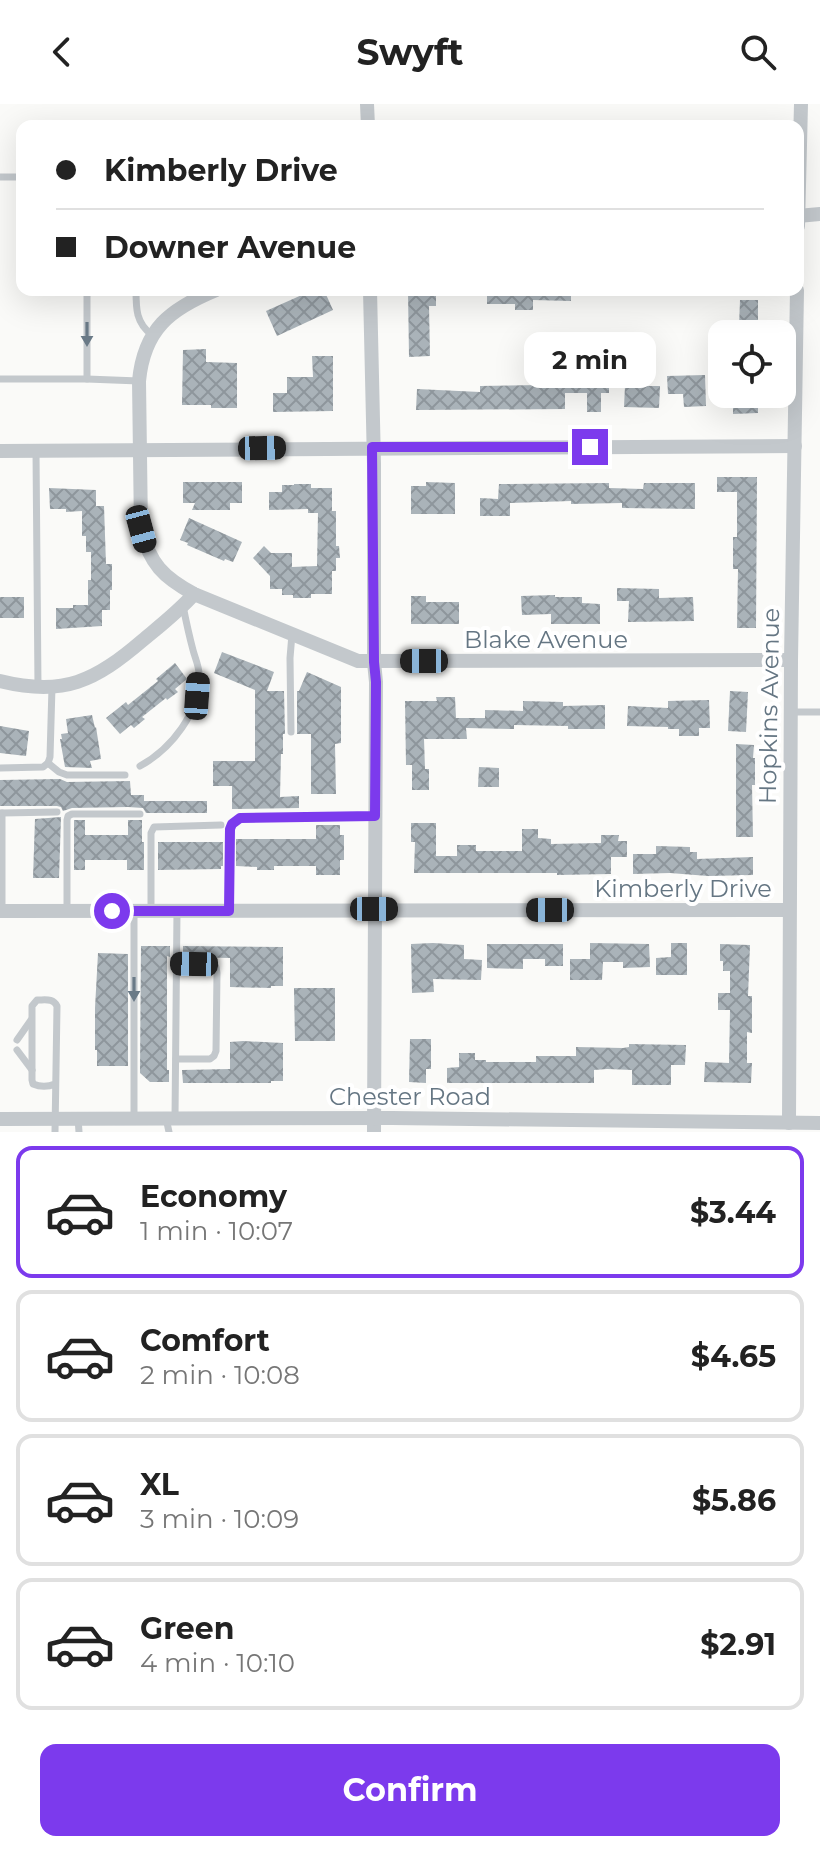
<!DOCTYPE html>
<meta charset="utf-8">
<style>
:root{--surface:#fff;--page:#f2f2f2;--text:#222;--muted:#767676;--line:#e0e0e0;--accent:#7c3aed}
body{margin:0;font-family:Montserrat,sans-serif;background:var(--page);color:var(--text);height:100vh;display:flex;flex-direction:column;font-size:30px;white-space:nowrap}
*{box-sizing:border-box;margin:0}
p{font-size:26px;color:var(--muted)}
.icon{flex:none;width:44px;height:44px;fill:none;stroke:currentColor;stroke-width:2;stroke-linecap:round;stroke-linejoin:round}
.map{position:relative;height:1028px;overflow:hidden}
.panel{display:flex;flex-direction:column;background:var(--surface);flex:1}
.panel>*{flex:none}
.hud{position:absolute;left:16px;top:16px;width:788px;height:176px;border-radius:16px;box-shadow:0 8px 32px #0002;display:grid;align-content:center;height:176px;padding:0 40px;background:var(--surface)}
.controls{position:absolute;left:708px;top:216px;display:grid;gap:16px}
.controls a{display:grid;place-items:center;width:88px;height:88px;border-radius:16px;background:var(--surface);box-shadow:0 8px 32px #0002;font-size:40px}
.end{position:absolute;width:36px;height:36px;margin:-18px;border:10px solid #7c3aed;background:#fff;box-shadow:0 0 0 4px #fff}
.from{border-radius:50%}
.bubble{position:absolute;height:56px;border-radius:16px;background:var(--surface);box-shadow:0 8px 32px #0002;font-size:26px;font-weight:700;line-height:56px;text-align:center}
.car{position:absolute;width:24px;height:48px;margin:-24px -12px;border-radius:10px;box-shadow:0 0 6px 2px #0007;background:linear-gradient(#222 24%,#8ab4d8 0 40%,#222 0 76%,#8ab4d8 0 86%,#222 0)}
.hud b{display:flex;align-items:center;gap:28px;height:76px;font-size:30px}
.hud b+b{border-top:2px solid var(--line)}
.hud i{width:20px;height:20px;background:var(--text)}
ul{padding:14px 0 0;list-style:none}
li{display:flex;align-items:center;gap:24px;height:132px;margin:0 16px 12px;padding:0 24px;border:4px solid var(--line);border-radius:16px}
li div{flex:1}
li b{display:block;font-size:30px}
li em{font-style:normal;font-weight:700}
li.selected{border-color:var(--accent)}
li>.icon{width:72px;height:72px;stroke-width:1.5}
.cta{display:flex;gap:16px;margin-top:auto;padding:16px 40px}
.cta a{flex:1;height:92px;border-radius:16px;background:var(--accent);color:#fff;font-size:32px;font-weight:700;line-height:92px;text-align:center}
header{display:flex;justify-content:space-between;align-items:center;height:104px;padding:0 40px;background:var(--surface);font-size:36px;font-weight:700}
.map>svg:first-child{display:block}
.building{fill:url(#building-cross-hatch)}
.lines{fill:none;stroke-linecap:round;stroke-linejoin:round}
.lane{stroke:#c3c8cc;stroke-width:7}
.street{stroke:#c3c8cc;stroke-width:14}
.oneway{fill:#6a7a87}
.route{stroke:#7c3aed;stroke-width:10}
.labels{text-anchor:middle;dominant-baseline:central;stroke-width:8;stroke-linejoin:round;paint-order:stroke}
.street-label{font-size:24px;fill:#657683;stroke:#fff}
</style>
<header><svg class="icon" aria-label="back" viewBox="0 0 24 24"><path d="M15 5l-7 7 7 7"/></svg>Swyft<svg class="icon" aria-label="search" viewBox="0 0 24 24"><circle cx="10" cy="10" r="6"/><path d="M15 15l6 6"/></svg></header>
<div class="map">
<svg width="820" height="1028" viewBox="0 0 820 1028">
<defs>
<pattern id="building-cross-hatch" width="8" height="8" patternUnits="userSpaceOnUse" patternTransform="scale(2)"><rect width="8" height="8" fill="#aab3b9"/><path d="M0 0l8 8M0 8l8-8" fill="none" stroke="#8e969c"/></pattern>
</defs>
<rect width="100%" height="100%" fill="#fafaf8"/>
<g class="building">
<path d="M313,186H324L333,206L277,232L266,207Z"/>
<path d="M487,186H571V197L533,196V206H515V200H487Z"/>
<path d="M408,188H436V202H429L430,252L409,253Z"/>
<path d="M740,196H758V224L739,223Z"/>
<path d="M206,245V258L237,259V304H211V301H182L183,246Z"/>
<path d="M583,251H594V260H609V289H601V308H587V289H565V305L416,306L417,285L480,288V282L542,281V278H578V260H583Z"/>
<path d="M312,252H333V307L273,308V289H287V273H313Z"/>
<path d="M705,271L706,302L684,303L683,290H668L667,272Z"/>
<path d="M625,282H660L659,304L624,303Z"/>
<path d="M733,290H758V309L733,310Z"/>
<path d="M717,373H757L756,524H737L738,465H733V433H737V388H717Z"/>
<path d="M183,378H242V399H230V406H192L195,399H183Z"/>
<path d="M426,378L455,379V410H411V382H426Z"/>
<path d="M609,379V384L643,385L644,379H695V405L622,404V399L571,400V397L510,399V412H480V394L498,395L499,380Z"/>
<path d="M294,380H311V384H332V407H336V442H339L340,454H336V467H332V490H311V494H293V491H282V485H270V472L253,454L264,442L271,449H292V463L317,462L318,409H308V405L269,406V388H282V381H294Z"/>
<path d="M49,384L96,386V402H104L106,460H112V486H110V506H102V522L56,525V504H73V501H88V476H91V448H86V432H82V407L66,408V405H50Z"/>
<path d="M189,414L242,438L233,458L225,455L224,457L187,441L188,439L180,436Z"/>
<path d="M617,484L659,485V494L693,493L694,517L628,518L629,497H617Z"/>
<path d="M555,491V493H582V499L600,500V520H551V510L522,511L521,492Z"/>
<path d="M411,492H426V498H459V520H411Z"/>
<rect x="0" y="493" width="24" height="21"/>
<path d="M222,548L274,568L267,587H284L285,630H283V650H281L280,693L299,692V704L232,705V682H213V657H255V586L214,569Z"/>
<path d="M175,559L187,575L175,585L178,588L167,596L166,594L142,613L145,615L134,624L131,621L120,630L106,614L126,598L128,601L158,577L156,575Z"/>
<path d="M307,568L341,583V639L335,640L336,690H311V630H297V587H299Z"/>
<path d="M730,587L748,588L746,628L728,627Z"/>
<path d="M436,593H455L456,614H485V606L523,607V597L563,598V602L605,601V625H568V622L514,621V625L466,624L467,635H424L425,665H429V686H412V661H406L405,597H437Z"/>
<path d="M709,596L710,624H699V632H679V625H668V623L627,622L628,602L668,604V597Z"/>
<path d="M92,611L95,624L96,623L101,655L90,657L92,664L65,663L60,635H62L61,630L68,629L66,615Z"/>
<path d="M0,622L29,627L26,652L0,649Z"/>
<path d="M736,640L754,641L753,654H755V681H752L753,733H736Z"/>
<path d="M479,663L499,664V683H478Z"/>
<path d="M60,675L67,678L130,677L131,691H144V697H207V709H146L143,704L128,703L72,704L63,707L61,703L57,702H0V676Z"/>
<path d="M61,713L59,774H33L35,715Z"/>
<path d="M74,716H85V731H128V716H142V738H144V766H127V756H85V766H74Z"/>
<path d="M411,719H436V752H457V741H476V747H522V725H538V734L551,735V740L601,739V731H619L618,737H627V753H611V770L557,771V769H414L415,738H411Z"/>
<path d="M316,721H340V731H344V756H340V771H316V762H274V766H257V763L236,762V735H316Z"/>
<path d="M158,738H223V762H221V765L158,766Z"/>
<path d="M656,742L690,743V748H697V755L753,753V771L708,772L670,769L633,770V750H656Z"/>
<path d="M433,839L464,841V855L482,856L481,876L433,875L434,888L412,889L411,840Z"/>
<path d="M590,839L649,840L650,863L623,864V858H603L602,876H570V855H590Z"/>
<path d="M671,839H687V871H656V854L671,853Z"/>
<path d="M487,840H563V862H545V855H523V865L487,864Z"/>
<path d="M720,840L750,841L748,892H752V929L747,928V959H752L751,979L704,978L705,958L729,959L730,906H718V889H730V867H723V857H720Z"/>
<path d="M141,842H170V853L167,852V966H169V978H150L140,969Z"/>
<path d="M183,842L283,843V882H271V884L230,883V854L183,853Z"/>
<path d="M98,849L128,850V962H97V946H95V904Z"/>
<path d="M294,884H335V937H295Z"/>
<path d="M410,935H431V965H426V979L409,978Z"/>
<path d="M243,937L283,939V977H271V979H183L182,966L230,965V938Z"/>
<path d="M629,940L686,941L685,961H671V981H632V966L607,965L594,966V979H447V964L459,963V949H475V956H486V958H536V952H576V943L623,944L629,943Z"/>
</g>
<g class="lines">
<g class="lane">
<path d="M0,73H22"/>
<path d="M136,186C136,205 136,219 152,231"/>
<path d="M0,275H87L139,277"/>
<path d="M87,275V186"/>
<path d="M36,347L38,583"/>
<path d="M791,608H820"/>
<path d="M291,628L290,554L292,530"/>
<path d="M48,659L59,668L67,671H125"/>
<path d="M140,662C171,645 201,608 199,570C199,562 195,554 193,546C189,531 186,517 183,502"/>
<path d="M0,664L43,663L48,659L50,653L52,583"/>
<path d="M0,709H2V807"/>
<path d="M2,709L57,708"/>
<path d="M67,807V716L68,712L72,710H140"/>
<path d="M151,807V729L154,723L221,721"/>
<path d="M229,807L230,725C232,719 234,717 240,714L375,712"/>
<path d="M17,936L31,916"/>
<path d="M17,946L32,966"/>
<path d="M176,955H210L214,952L216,947L217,869L216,863L212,861L176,860"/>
<path d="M55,980C48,983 40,983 33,980L32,976V902L37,896C46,896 53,894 57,902L55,1028"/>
<path d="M78,1014L79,1028"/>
<path d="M134,1014V807"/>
<path d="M166,1014L169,1028"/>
<path d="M175,1014L177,807"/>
</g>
<g class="street">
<path d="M367,0L368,22"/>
<path d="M798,112L820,110"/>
<path d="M798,122L801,0"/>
<path d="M216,186C170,205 144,225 139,277L141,425C150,460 163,473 194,490L358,557L791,556"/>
<path d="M370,186L374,360V558L376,578L374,1028"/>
<path d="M0,347L795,342"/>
<path d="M0,577C64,593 95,577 143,536C161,521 179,507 194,490"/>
<path d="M0,807L789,806"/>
<path d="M0,1015L392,1014L820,1019"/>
<path d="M789,1019L791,556L797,186"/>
</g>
</g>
<defs><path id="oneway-solid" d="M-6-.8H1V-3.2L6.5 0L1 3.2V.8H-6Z" transform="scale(2)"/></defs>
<g class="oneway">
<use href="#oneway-solid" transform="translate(87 230) rotate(90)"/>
<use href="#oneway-solid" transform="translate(134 885) rotate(90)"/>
</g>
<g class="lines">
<path class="route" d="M112,807H229L230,725L232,720L240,714L375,712L376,578L374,558L372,343H590"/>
</g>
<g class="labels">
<g class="street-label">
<text x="546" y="535">Blake Avenue</text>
<text transform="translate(769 602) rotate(-89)">Hopkins Avenue</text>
<text x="683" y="784">Kimberly Drive</text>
<text x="410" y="992">Chester Road</text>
</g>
</g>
</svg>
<div class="controls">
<a><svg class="icon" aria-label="locate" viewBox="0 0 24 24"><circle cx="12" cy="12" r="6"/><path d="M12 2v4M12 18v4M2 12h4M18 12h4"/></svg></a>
</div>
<i class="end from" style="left:112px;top:807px"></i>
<i class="end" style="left:590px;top:343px"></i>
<div class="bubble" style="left:524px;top:228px;width:132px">2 min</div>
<i class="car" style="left:262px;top:344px;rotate:89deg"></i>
<i class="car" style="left:141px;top:425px;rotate:165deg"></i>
<i class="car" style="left:424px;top:557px;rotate:270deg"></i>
<i class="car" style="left:197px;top:592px;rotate:4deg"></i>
<i class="car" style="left:374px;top:805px;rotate:90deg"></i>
<i class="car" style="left:550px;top:806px;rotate:270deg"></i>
<i class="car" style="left:194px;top:860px;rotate:271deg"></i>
<div class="hud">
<b><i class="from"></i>Kimberly Drive</b>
<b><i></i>Downer Avenue</b>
</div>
</div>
<section class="panel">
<ul>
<li class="selected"><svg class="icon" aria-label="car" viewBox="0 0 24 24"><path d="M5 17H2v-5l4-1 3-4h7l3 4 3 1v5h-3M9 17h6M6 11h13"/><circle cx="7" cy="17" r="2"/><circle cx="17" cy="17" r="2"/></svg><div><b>Economy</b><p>1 min · 10:07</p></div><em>$3.44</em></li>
<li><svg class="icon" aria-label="car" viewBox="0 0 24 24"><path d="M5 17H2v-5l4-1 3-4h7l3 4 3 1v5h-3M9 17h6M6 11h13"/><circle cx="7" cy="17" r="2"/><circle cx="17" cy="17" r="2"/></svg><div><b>Comfort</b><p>2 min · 10:08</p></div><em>$4.65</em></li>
<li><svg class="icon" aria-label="car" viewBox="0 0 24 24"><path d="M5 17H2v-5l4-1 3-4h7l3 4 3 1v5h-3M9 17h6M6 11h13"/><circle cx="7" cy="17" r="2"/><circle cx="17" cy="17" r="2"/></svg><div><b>XL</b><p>3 min · 10:09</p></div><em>$5.86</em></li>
<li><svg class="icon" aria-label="car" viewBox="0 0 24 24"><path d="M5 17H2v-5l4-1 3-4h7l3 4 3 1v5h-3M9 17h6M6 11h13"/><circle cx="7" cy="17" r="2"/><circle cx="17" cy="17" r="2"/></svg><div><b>Green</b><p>4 min · 10:10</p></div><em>$2.91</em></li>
</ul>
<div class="cta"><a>Confirm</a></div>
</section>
